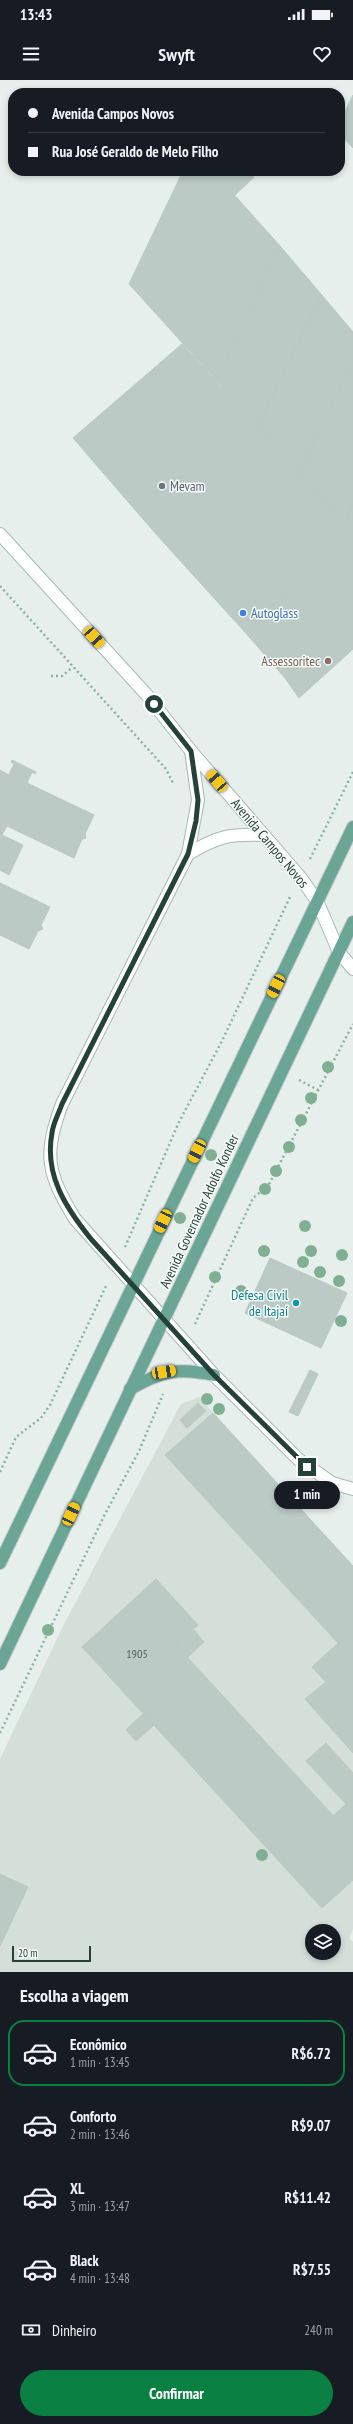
<!DOCTYPE html>
<html lang="pt">
<meta charset="utf-8">
<style>
:root{--surface:#171b24;--page:#242831;--text:#f1f3f6;--muted:#9ea1a6;--line:#363941;--accent:#0b8043}
body{margin:0;font-family:"PT Sans Narrow",sans-serif;background:var(--page);color:var(--text);height:100vh;display:flex;flex-direction:column;font-size:15px;white-space:nowrap}
*{box-sizing:border-box;margin:0}
p{font-size:13px;color:var(--muted)}
.icon{flex:none;width:22px;height:22px;fill:none;stroke:currentColor;stroke-width:2;stroke-linecap:round;stroke-linejoin:round}
.map{position:relative;height:1892px;overflow:hidden}
.drawer{display:flex;flex-direction:column;background:var(--surface);flex:1}
.drawer>*{flex:none}
.hud{position:absolute;left:8px;top:8px;width:337px;height:88px;border-radius:16px;box-shadow:0 2px 6px #0003;display:grid;align-content:center;height:88px;padding:0 20px;background:var(--surface)}
.fabs{position:absolute;left:305px;top:1844px;display:grid;gap:8px}
.fabs a{display:grid;place-items:center;width:36px;height:36px;border-radius:50%;background:var(--surface);box-shadow:0 2px 6px #0003;font-size:20px}
.scale{position:absolute;left:12px;bottom:10px;width:79px;box-sizing:border-box;padding-left:4px;border:2px solid #24423a;border-top:0;font-size:11px;line-height:14px;white-space:nowrap;color:#24423a;-webkit-text-stroke:3px #f7fbf9;paint-order:stroke}
.end{position:absolute;width:18px;height:18px;margin:-9px;border:5px solid #24423a;background:#fff;box-shadow:0 0 0 2px #fff}
.from{border-radius:50%}
.bubble{position:absolute;height:28px;border-radius:14px;background:var(--surface);box-shadow:0 2px 6px #0003;font-size:13px;font-weight:800;line-height:28px;text-align:center}
.car{position:absolute;width:12px;height:24px;margin:-12px -6px;border-radius:5px;box-shadow:0 0 3px 1px #0007;background:linear-gradient(#f5c518 24%,#345 0 40%,#f5c518 0 76%,#345 0 86%,#f5c518 0)}
.hud b{display:flex;align-items:center;gap:14px;height:38px;font-size:15px}
.hud b+b{border-top:1px solid var(--line)}
.hud i{width:10px;height:10px;background:var(--text)}
ul{padding:0;list-style:none}
li{display:flex;align-items:center;gap:12px;height:66px;margin:0 8px 6px;padding:0 12px;border:2px solid transparent;border-radius:16px}
li div{flex:1}
li b{display:block;font-size:15px}
li em{font-style:normal;font-weight:800}
li.selected{border-color:var(--accent)}
li>.icon{width:36px;height:36px;stroke-width:1.5}
h2{padding:0 20px;font-size:18px;line-height:48px}
.pay{display:flex;align-items:center;gap:10px;height:44px;padding:0 20px;font-size:15px}
.pay p{margin-inline-start:auto}
.button{display:flex;gap:8px;margin-top:auto;padding:8px 20px}
.button a{flex:1;height:46px;border-radius:24px;background:var(--accent);color:#fff;font-size:16px;font-weight:800;line-height:46px;text-align:center}
.status{display:flex;justify-content:space-between;align-items:center;height:28px;padding:0 20px;background:var(--surface);direction:ltr}
.status svg{height:11px;fill:currentColor}
header{display:flex;justify-content:space-between;align-items:center;height:52px;padding:0 20px;background:var(--surface);font-size:18px;font-weight:800}
.map>svg:first-child{display:block}
.built{fill:#d4dfda;fill-rule:evenodd}
.building{fill:#bbcac4;stroke:#b8c9c2}
.lines{fill:none;stroke-linecap:round;stroke-linejoin:round}
.secondary-casing{stroke:#a4bbb3;stroke-width:14}
.primary-casing{stroke:#c2cac8;stroke-width:14}
.path{stroke:#86b3a5;stroke-width:2.5;stroke-dasharray:2 3;stroke-linecap:butt}
.secondary{stroke:#fff;stroke-width:12}
.primary{stroke:#6aa596;stroke-width:12}
.tree{fill:#80af93}
.route{stroke:#24423a;stroke-width:5}
.worship-dot{fill:#6b7280;stroke:#f7fbf9;stroke-width:1.5}
.shop-dot{fill:#3f7fe0;stroke:#f7fbf9;stroke-width:1.5}
.education-dot{fill:#8d6e63;stroke:#f7fbf9;stroke-width:1.5}
.culture-dot{fill:#0f9aa8;stroke:#f7fbf9;stroke-width:1.5}
.labels{text-anchor:middle;dominant-baseline:central;stroke-width:3;stroke-linejoin:round;paint-order:stroke}
.number-label{font-size:12px;fill:#4a645c}
.worship-label{font-size:14px;fill:#5b616d;stroke:#f7fbf9;text-anchor:start}
.shop-label{font-size:14px;fill:#366cbe;stroke:#f7fbf9;text-anchor:start}
.education-label{font-size:14px;fill:#785e54;stroke:#f7fbf9;text-anchor:end}
.street-label{font-size:14px;fill:#24423a;stroke:#f7fbf9}
.culture-label{font-size:14px;fill:#0d838f;stroke:#f7fbf9;text-anchor:end}
</style>
<div class="status"><b>13:43</b><svg viewBox="0 0 49 12"><path d="M0 12V9h3v3zM5 12V6h3v6zM10 12V3h3v9zM15 12V0h3v12zM26 1h20v11H26zM47 4h2v5h-2z"/></svg></div>
<header><svg class="icon" aria-label="menu" viewBox="0 0 24 24"><path d="M4 6h16M4 12h16M4 18h16"/></svg>Swyft<svg class="icon" aria-label="heart" viewBox="0 0 24 24"><path d="M12 20l-8-8c-3-5 5-10 8-4 3-6 11-1 8 4z"/></svg></header>
<div class="map">
<svg width="353" height="1892" viewBox="0 0 353 1892">
<rect width="100%" height="100%" fill="#e6efeb"/>
<path class="built" d="M199,1317L353,1486V1849L349,1858L353,1862V1892H0V1679L63,1546L181,1324ZM312,1851H334V1873H312Z"/>
<g class="building">
<path d="M353,15V68L340,54V42Z"/>
<path d="M183,91H213L280,166L216,300L129,204Z"/>
<path d="M213,91H248L254,97L235,115Z"/>
<path d="M280,166L321,214L258,347L216,300Z"/>
<path d="M321,214L353,252V279L300,394L258,347Z"/>
<path d="M182,264L267,357L156,454L73,358Z"/>
<path d="M353,279V423L344,444L300,394Z"/>
<path d="M267,357L353,453V458L243,550L156,454Z"/>
<path d="M353,423V453L344,444Z"/>
<path d="M353,458V538L285,598L243,550Z"/>
<path d="M353,538V569L299,618L285,598Z"/>
<path d="M12,680L36,692L35,694L32,692L27,703L94,735L85,754L86,758L82,759L74,778L7,746L2,755L23,765L9,795L0,790V690L9,695L14,684L11,682Z"/>
<path d="M0,803L50,827L41,845L43,849L38,851L29,869L0,855Z"/>
<path d="M270,1178L347,1213L321,1268L245,1233Z"/>
<path d="M310,1290L318,1294L298,1336L289,1332Z"/>
<path d="M198,1323L206,1331L187,1348L180,1340Z"/>
<path d="M213,1333L353,1486V1673L305,1619L326,1602L312,1587L338,1563L165,1375Z"/>
<path d="M156,1499L198,1545L176,1565L353,1757V1800L322,1828L82,1567Z"/>
<path d="M194,1550L204,1562L188,1577L177,1565Z"/>
<path d="M144,1633L154,1645L136,1661L126,1650Z"/>
<path d="M326,1663L353,1693V1757L333,1736L346,1724L306,1681Z"/>
<path d="M0,1794L28,1807L0,1866Z"/>
</g>
<g class="lines">
<g class="secondary-casing">
<g id="secondary">
<path d="M0,454L146,614L191,671L301,798L317,821L339,872L353,889"/>
<path d="M191,671L198,720L188,774L62,1024C43,1075 47,1093 75,1139L214,1295L298,1379L332,1403L353,1409"/>
<path d="M188,774C218,756 229,754 263,755"/>
</g>
</g>
<g class="primary-casing">
<g id="primary">
<path d="M130,1309C161,1291 178,1287 214,1295"/>
<path d="M0,1483L353,747"/>
<path d="M0,1584L353,842"/>
</g>
</g>
<g class="path">
<path d="M0,506L166,689L174,705"/>
<path d="M51,596H62L73,587"/>
<path d="M310,779L353,692"/>
<path d="M299,1000L318,1010"/>
<path d="M125,1167L179,1042L222,961L290,817"/>
<path d="M195,1244L253,1118L268,1106L353,944"/>
<path d="M0,1392L16,1357L41,1338L50,1325L107,1204"/>
<path d="M0,1653L105,1434L139,1371L163,1314"/>
</g>
<use href="#secondary" class="secondary"/>
<use href="#primary" class="primary"/>
</g>
<g class="tree">
<circle cx="328" cy="987" r="6"/>
<circle cx="311" cy="1018" r="6"/>
<circle cx="301" cy="1040" r="6"/>
<circle cx="289" cy="1067" r="6"/>
<circle cx="211" cy="1075" r="6"/>
<circle cx="276" cy="1091" r="6"/>
<circle cx="265" cy="1109" r="6"/>
<circle cx="180" cy="1138" r="6"/>
<circle cx="305" cy="1146" r="6"/>
<circle cx="264" cy="1171" r="6"/>
<circle cx="311" cy="1171" r="6"/>
<circle cx="342" cy="1175" r="6"/>
<circle cx="303" cy="1182" r="6"/>
<circle cx="320" cy="1192" r="6"/>
<circle cx="215" cy="1197" r="6"/>
<circle cx="339" cy="1201" r="6"/>
<circle cx="241" cy="1211" r="6"/>
<circle cx="341" cy="1241" r="6"/>
<circle cx="207" cy="1319" r="6"/>
<circle cx="219" cy="1329" r="6"/>
<circle cx="48" cy="1550" r="6"/>
<circle cx="262" cy="1775" r="6"/>
</g>
<g class="lines">
<path class="route" d="M154,624L191,671L198,720L196,741L188,774L62,1024C59,1033 53,1043 52,1053C44,1095 66,1128 91,1159L214,1295L307,1387"/>
</g>
<circle class="worship-dot" cx="162" cy="406" r="4"/>
<circle class="shop-dot" cx="243" cy="533" r="4"/>
<circle class="education-dot" cx="328" cy="581" r="4"/>
<circle class="culture-dot" cx="296" cy="1223" r="4"/>
<g class="labels">
<g class="number-label">
<text x="137" y="1573">1905</text>
</g>
<g class="worship-label">
<text x="170" y="406">Mevam</text>
</g>
<g class="shop-label">
<text x="251" y="533">Autoglass</text>
</g>
<g class="education-label">
<text x="320" y="581">Assessoritec</text>
</g>
<g class="street-label">
<text transform="translate(270 763) rotate(50)">Avenida Campos Novos</text>
<text transform="translate(199 1131) rotate(-65)">Avenida Governador Adolfo Konder</text>
</g>
<g class="culture-label">
<text x="288" y="1215">Defesa Civil<tspan x="288" dy="16">de Itajaí</tspan></text>
</g>
</g>
</svg>
<div class="fabs">
<a><svg class="icon" aria-label="layers" viewBox="0 0 24 24"><path d="M12 4l9 5-9 5-9-5zM3 14l9 5 9-5"/></svg></a>
</div>
<div class="scale">20 m</div>
<i class="end from" style="left:154px;top:624px"></i>
<i class="end" style="left:307px;top:1387px"></i>
<div class="bubble" style="left:274px;top:1401px;width:66px">1 min</div>
<i class="car" style="left:94px;top:557px;rotate:138deg"></i>
<i class="car" style="left:217px;top:701px;rotate:319deg"></i>
<i class="car" style="left:276px;top:906px;rotate:206deg"></i>
<i class="car" style="left:197px;top:1071px;rotate:206deg"></i>
<i class="car" style="left:163px;top:1141px;rotate:205deg"></i>
<i class="car" style="left:164px;top:1292px;rotate:81deg"></i>
<i class="car" style="left:71px;top:1434px;rotate:25deg"></i>
<div class="hud">
<b><i class="from"></i>Avenida Campos Novos</b>
<b><i></i>Rua José Geraldo de Melo Filho</b>
</div>
</div>
<section class="drawer">
<h2>Escolha a viagem</h2>
<ul>
<li class="selected"><svg class="icon" aria-label="car" viewBox="0 0 24 24"><path d="M5 17H2v-5l4-1 3-4h7l3 4 3 1v5h-3M9 17h6M6 11h13"/><circle cx="7" cy="17" r="2"/><circle cx="17" cy="17" r="2"/></svg><div><b>Econômico</b><p>1 min · 13:45</p></div><em>R$6.72</em></li>
<li><svg class="icon" aria-label="car" viewBox="0 0 24 24"><path d="M5 17H2v-5l4-1 3-4h7l3 4 3 1v5h-3M9 17h6M6 11h13"/><circle cx="7" cy="17" r="2"/><circle cx="17" cy="17" r="2"/></svg><div><b>Conforto</b><p>2 min · 13:46</p></div><em>R$9.07</em></li>
<li><svg class="icon" aria-label="car" viewBox="0 0 24 24"><path d="M5 17H2v-5l4-1 3-4h7l3 4 3 1v5h-3M9 17h6M6 11h13"/><circle cx="7" cy="17" r="2"/><circle cx="17" cy="17" r="2"/></svg><div><b>XL</b><p>3 min · 13:47</p></div><em>R$11.42</em></li>
<li><svg class="icon" aria-label="car" viewBox="0 0 24 24"><path d="M5 17H2v-5l4-1 3-4h7l3 4 3 1v5h-3M9 17h6M6 11h13"/><circle cx="7" cy="17" r="2"/><circle cx="17" cy="17" r="2"/></svg><div><b>Black</b><p>4 min · 13:48</p></div><em>R$7.55</em></li>
</ul>
<div class="pay"><svg class="icon" aria-label="cash" viewBox="0 0 24 24"><path d="M3 7h18v10H3z"/><circle cx="12" cy="12" r="2"/></svg>Dinheiro<p>240 m</p></div>
<div class="button"><a>Confirmar</a></div>
</section>
